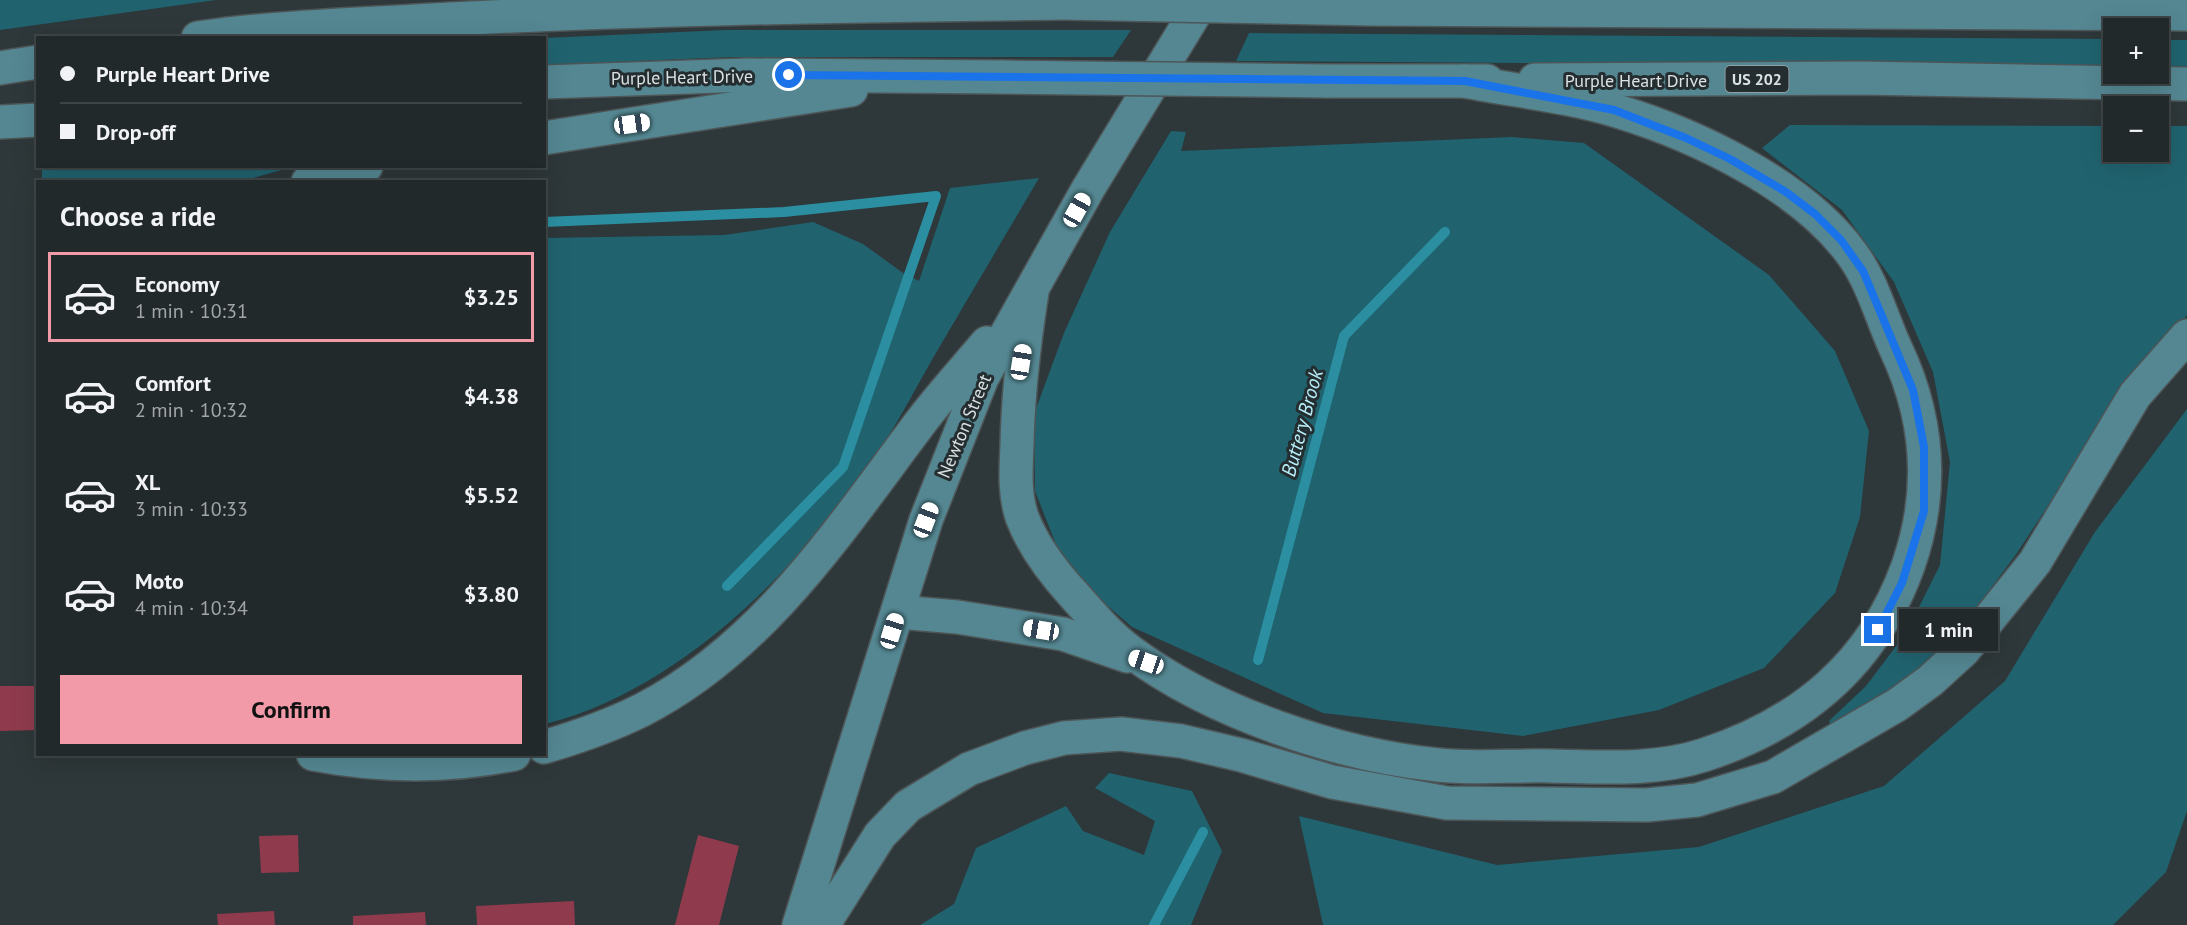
<!DOCTYPE html>
<meta charset="utf-8">
<style>
:root{--surface:#22292b;--page:#2e3537;--text:#f1f3f6;--muted:#a2a6a9;--line:#3f4547;--accent:#f39aa9}
body{margin:0;font-family:"PT Sans",sans-serif;background:var(--page);color:var(--text);height:100vh;display:flex;flex-direction:column;font-size:22px;white-space:nowrap}
*{box-sizing:border-box;margin:0}
p{font-size:20px;color:var(--muted)}
.icon{flex:none;width:33px;height:33px;fill:none;stroke:currentColor;stroke-width:2;stroke-linecap:round;stroke-linejoin:round}
.map{position:relative;flex:1;overflow:hidden}
.drawer{position:absolute;left:36px;top:180px;width:510px;height:576px;display:flex;flex-direction:column;background:var(--surface);border-radius:0px;box-shadow:0 6px 24px #0002,0 0 0 2px var(--line)}
.drawer>*{flex:none}
.guide{position:absolute;left:36px;top:36px;width:510px;height:132px;border-radius:0px;box-shadow:0 6px 24px #0002,0 0 0 2px var(--line);display:grid;align-content:center;height:132px;padding:0 24px;background:var(--surface)}
.tools{position:absolute;left:2103px;top:18px;display:grid;gap:12px}
.tools a{display:grid;place-items:center;width:66px;height:66px;border-radius:0px;background:var(--surface);box-shadow:0 6px 24px #0002,0 0 0 2px var(--line);font-size:30px}
.end{position:absolute;width:27px;height:27px;margin:-14px;border:8px solid #1a73e8;background:#fff;box-shadow:0 0 0 3px #fff}
.from{border-radius:50%}
.bubble{position:absolute;height:42px;border-radius:0px;background:var(--surface);box-shadow:0 6px 24px #0002,0 0 0 2px var(--line);font-size:20px;font-weight:700;line-height:42px;text-align:center}
.car{position:absolute;width:18px;height:36px;margin:-18px -9px;border-radius:8px;box-shadow:0 0 4px 2px #0007;background:linear-gradient(#fff 24%,#345 0 40%,#fff 0 76%,#345 0 86%,#fff 0)}
.guide b{display:flex;align-items:center;gap:21px;height:57px;font-size:22px}
.guide b+b{border-top:2px solid var(--line)}
.guide i{width:15px;height:15px;background:var(--text)}
ul{padding:0;list-style:none}
li{display:flex;align-items:center;gap:18px;height:90px;margin:0 12px 9px;padding:0 12px;border:3px solid transparent;border-radius:0px}
li div{flex:1}
li b{display:block;font-size:22px}
li em{font-style:normal;font-weight:700}
li.current{border-color:var(--accent)}
li>.icon{width:54px;height:54px;stroke-width:1.5}
h2{padding:0 24px;font-size:27px;line-height:72px}
.cta{display:flex;gap:12px;margin-top:auto;padding:12px 24px}
.cta a{flex:1;height:69px;border-radius:0px;background:var(--accent);color:#111;font-size:24px;font-weight:700;line-height:69px;text-align:center}
.map>svg:first-child{display:block}
.green{fill:#20636f}
.lines{fill:none;stroke-linecap:round;stroke-linejoin:round}
.stream{stroke:#2b8fa1;stroke-width:10}
.building{fill:#8f3b4d}
.major-casing{stroke:#4d5557;stroke-width:36}
.major{stroke:#548792;stroke-width:33}
.major-bridge-casing{stroke:#4d5557;stroke-width:36;stroke-linecap:butt}
.major-bridge{stroke:#548792;stroke-width:33}
.route{stroke:#1a73e8;stroke-width:8}
.labels{text-anchor:middle;dominant-baseline:central;stroke-width:6;stroke-linejoin:round;paint-order:stroke}
.shield{fill:#242d2f;stroke:#a5abad;stroke-width:1.5}
.shield-label{font-size:16px;font-weight:bold;fill:#dce1e3}
.street-label{font-size:18px;fill:#dce1e3;stroke:#242d2f}
.water-label{font-size:20px;font-style:italic;fill:#b6edf9;stroke:#242d2f}
</style>
<div class="map">
<svg width="2187" height="925" viewBox="0 0 2187 925">
<rect width="100%" height="100%" fill="#2e3739"/>
<g class="green">
<path d="M0,0H216L0,30Z"/>
<path d="M726,30H1131L1113,57H731L545,65V38Z"/>
<path d="M1249,33L2114,39L2113,67L1236,61Z"/>
<rect x="2159" y="40" width="28" height="27"/>
<path d="M1790,125L2113,126L2114,152H2158L2159,126H2187V315L2091,440L2017,553L1974,611L1923,666L1833,731L1829,721L1866,686L1906,633L1940,565L1950,462L1933,372L1894,282L1842,210L1762,148Z"/>
<path d="M1171,131L1186,132L1181,151L1512,137L1584,143L1769,275L1835,351L1869,431L1860,517L1835,593L1764,668L1659,710L1523,736L1323,713L1132,627L1066,570L1035,491L1034,414L1064,333L1110,232Z"/>
<path d="M42,167V166L292,167L243,181H42Z"/>
<path d="M1039,178C1004,238 968,298 933,358C913,393 894,430 871,463C795,573 677,691 545,724L544,238L724,235L813,222L863,244L903,273L919,281L950,188Z"/>
<path d="M2187,409V811L2166,872L2113,925H1323L1299,816L1497,865L1699,847L1884,786L2005,681L2095,532Z"/>
<path d="M1109,773L1192,791L1222,851L1191,925H920L954,904L976,848L1066,806L1083,831L1144,855L1155,821L1095,788Z"/>
</g>
<g class="lines">
<g class="stream">
<path d="M544,222L784,212L936,196L843,467L727,586"/>
<path d="M1258,660L1344,336L1445,232"/>
<path d="M1154,925L1203,832"/>
</g>
</g>
<g class="building">
<path d="M0,686H36L37,730L0,731Z"/>
<path d="M298,835L299,872L261,873L259,836Z"/>
<path d="M698,835L739,846L719,925H675Z"/>
<path d="M574,901L575,925H477L476,906Z"/>
<path d="M274,911L275,925H218L217,914Z"/>
<path d="M425,912L426,925H353V916Z"/>
</g>
<g class="lines">
<g class="major-casing">
<g id="major">
<path d="M1371,9L2187,14"/>
<path d="M198,38C282,26 367,24 452,19C655,8 858,6 1061,3"/>
<path d="M0,68L38,62"/>
<path d="M1535,80L1861,78L2187,84"/>
<path d="M1326,81H1487"/>
<path d="M544,82L748,75L1002,77"/>
<path d="M0,122L38,120"/>
<path d="M544,138L851,90"/>
<path d="M308,182L366,166"/>
<path d="M1032,292C1024,343 1018,393 1017,445C1016,470 1014,493 1022,517C1033,546 1052,571 1073,594C1091,614 1109,636 1131,652C1212,712 1337,755 1438,765C1475,769 1513,765 1551,766C1602,767 1655,771 1704,755C1802,723 1873,664 1908,566C1934,492 1929,418 1895,347C1881,316 1872,281 1852,254C1802,185 1696,135 1617,111C1568,96 1515,91 1465,81"/>
<path d="M898,612L957,617L1063,634L1127,656"/>
<path d="M544,747C578,737 610,726 642,710C764,647 840,529 920,423C941,395 965,369 987,343"/>
<path d="M313,754C381,767 446,768 514,754"/>
<path d="M799,925L926,520L982,378L1088,189L1203,0"/>
<path d="M823,925L880,835L908,806L969,769L1025,748L1064,738L1121,734L1181,741L1241,755L1332,782L1447,803L1647,805L1697,800L1773,777L1897,705L1930,681L1964,650L2035,562L2135,395L2187,336"/>
</g>
</g>
<use href="#major" class="major"/>
<g class="major-bridge-casing">
<g id="major-bridge">
<path d="M1061,3L1371,9"/>
<path d="M1002,77L1326,81"/>
</g>
</g>
<use href="#major-bridge" class="major-bridge"/>
</g>
<g class="lines">
<path class="route" d="M789,75L1465,81L1614,110L1686,138L1730,159L1786,192L1815,214L1841,240L1863,271L1913,390L1924,447V511L1902,583L1878,630"/>
</g>
<g class="labels">
<rect class="shield" x="1725.5" y="66" width="63" height="26" rx="4.5"/>
<g class="shield-label">
<text x="1757" y="79">US 202</text>
</g>
<g class="street-label">
<text transform="translate(682 77) rotate(-1)">Purple Heart Drive</text>
<text x="1636" y="80">Purple Heart Drive</text>
<text transform="translate(964 426) rotate(-67)">Newton Street</text>
</g>
<g class="water-label">
<text transform="translate(1302 423) rotate(-75)">Buttery Brook</text>
</g>
</g>
</svg>
<div class="tools">
<a>+</a>
<a>−</a>
</div>
<i class="end from" style="left:789px;top:75px"></i>
<i class="end" style="left:1878px;top:630px"></i>
<div class="bubble" style="left:1899px;top:609px;width:99px">1 min</div>
<i class="car" style="left:632px;top:124px;rotate:82deg"></i>
<i class="car" style="left:1077px;top:210px;rotate:29deg"></i>
<i class="car" style="left:1021px;top:362px;rotate:9deg"></i>
<i class="car" style="left:926px;top:520px;rotate:21deg"></i>
<i class="car" style="left:1041px;top:630px;rotate:279deg"></i>
<i class="car" style="left:892px;top:631px;rotate:17deg"></i>
<i class="car" style="left:1146px;top:662px;rotate:289deg"></i>
<div class="guide">
<b><i class="from"></i>Purple Heart Drive</b>
<b><i></i>Drop-off</b>
</div>
<section class="drawer">
<h2>Choose a ride</h2>
<ul>
<li class="current"><svg class="icon" aria-label="car" viewBox="0 0 24 24"><path d="M5 17H2v-5l4-1 3-4h7l3 4 3 1v5h-3M9 17h6M6 11h13"/><circle cx="7" cy="17" r="2"/><circle cx="17" cy="17" r="2"/></svg><div><b>Economy</b><p>1 min · 10:31</p></div><em>$3.25</em></li>
<li><svg class="icon" aria-label="car" viewBox="0 0 24 24"><path d="M5 17H2v-5l4-1 3-4h7l3 4 3 1v5h-3M9 17h6M6 11h13"/><circle cx="7" cy="17" r="2"/><circle cx="17" cy="17" r="2"/></svg><div><b>Comfort</b><p>2 min · 10:32</p></div><em>$4.38</em></li>
<li><svg class="icon" aria-label="car" viewBox="0 0 24 24"><path d="M5 17H2v-5l4-1 3-4h7l3 4 3 1v5h-3M9 17h6M6 11h13"/><circle cx="7" cy="17" r="2"/><circle cx="17" cy="17" r="2"/></svg><div><b>XL</b><p>3 min · 10:33</p></div><em>$5.52</em></li>
<li><svg class="icon" aria-label="car" viewBox="0 0 24 24"><path d="M5 17H2v-5l4-1 3-4h7l3 4 3 1v5h-3M9 17h6M6 11h13"/><circle cx="7" cy="17" r="2"/><circle cx="17" cy="17" r="2"/></svg><div><b>Moto</b><p>4 min · 10:34</p></div><em>$3.80</em></li>
</ul>
<div class="cta"><a>Confirm</a></div>
</section>
</div>
